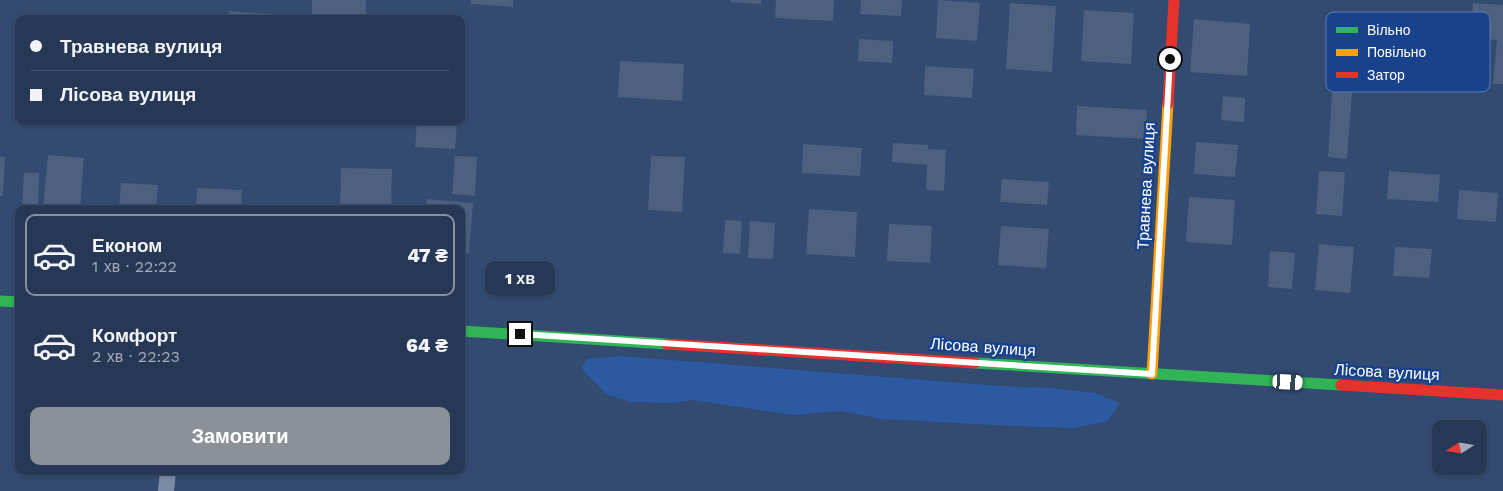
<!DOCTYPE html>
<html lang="uk">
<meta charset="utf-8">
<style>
:root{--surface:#263855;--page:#32435f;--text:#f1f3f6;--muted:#a4acb9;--line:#42526c;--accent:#8c9099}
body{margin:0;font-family:"Work Sans",sans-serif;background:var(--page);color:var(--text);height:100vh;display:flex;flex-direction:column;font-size:19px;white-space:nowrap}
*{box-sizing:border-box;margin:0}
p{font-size:16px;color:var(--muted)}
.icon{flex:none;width:28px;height:28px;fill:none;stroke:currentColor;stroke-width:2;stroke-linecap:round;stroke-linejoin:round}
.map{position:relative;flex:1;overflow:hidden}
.sheet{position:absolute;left:15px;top:205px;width:450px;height:270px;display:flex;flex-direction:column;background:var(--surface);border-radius:10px;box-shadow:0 1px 4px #0004,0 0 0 1px var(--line)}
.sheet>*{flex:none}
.hud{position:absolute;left:15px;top:15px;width:450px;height:110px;border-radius:10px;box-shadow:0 1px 4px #0004,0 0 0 1px var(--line);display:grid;align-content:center;height:110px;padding:0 15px;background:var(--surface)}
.needle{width:32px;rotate:258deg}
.fabs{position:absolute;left:1432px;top:420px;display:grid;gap:10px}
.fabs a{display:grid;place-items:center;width:55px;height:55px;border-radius:10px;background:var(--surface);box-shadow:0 1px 4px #0004,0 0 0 1px var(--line);font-size:25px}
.end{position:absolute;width:22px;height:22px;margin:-11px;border:6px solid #fff;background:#111;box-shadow:0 0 0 2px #111}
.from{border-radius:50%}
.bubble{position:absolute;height:35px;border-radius:10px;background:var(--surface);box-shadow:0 1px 4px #0004,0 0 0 1px var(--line);font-size:16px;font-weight:800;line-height:35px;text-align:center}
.car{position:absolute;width:15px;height:30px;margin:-15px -8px;border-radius:6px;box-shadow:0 0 4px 1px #0007;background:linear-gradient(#fff 24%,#345 0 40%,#fff 0 76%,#345 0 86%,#fff 0)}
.hud b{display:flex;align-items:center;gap:18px;height:48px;font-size:19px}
.hud b+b{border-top:1px solid var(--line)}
.hud i{width:12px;height:12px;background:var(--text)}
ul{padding:9px 0 0;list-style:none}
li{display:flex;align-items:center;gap:15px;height:82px;margin:0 10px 8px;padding:0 5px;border:2px solid transparent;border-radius:10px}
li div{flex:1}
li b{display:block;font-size:19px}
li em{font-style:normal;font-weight:800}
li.selected{border-color:var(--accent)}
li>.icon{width:45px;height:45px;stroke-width:1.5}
.cta{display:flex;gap:10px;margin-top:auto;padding:10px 15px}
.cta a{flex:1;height:58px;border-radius:10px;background:var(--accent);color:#fff;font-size:20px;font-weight:800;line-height:58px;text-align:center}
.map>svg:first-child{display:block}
.green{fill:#2b5aa2}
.building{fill:#4d6080}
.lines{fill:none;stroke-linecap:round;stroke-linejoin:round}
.street{stroke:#7a8ba5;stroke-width:16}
.fast{stroke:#30b455;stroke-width:11}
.slow{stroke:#ff9f0a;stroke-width:11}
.jam{stroke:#e5322d;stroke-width:11}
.route{stroke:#fff;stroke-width:6}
.labels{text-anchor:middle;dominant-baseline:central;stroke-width:5;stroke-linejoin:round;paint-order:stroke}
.street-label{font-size:16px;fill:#fff;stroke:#18438c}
.key{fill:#18438c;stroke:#5d7bae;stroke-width:1}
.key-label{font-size:14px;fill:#fff}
</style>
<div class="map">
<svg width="1503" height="491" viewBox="0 0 1503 491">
<rect width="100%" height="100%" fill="#334a71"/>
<path class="green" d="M621,356L1000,386L1051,388L1095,393L1120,403L1108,421L1074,428L1034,427L882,419L842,411L792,415L693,400L672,403L631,402L606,394L581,368L588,359Z"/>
<g class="building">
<rect x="312" y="0" width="54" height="19"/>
<path d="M471,0H513V7L471,4Z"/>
<path d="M731,0H761V4L731,2Z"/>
<path d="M776,0H834L833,21L775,18Z"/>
<path d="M861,0H902L901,16L860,14Z"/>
<path d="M938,0L980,3L977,41L936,38Z"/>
<path d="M1010,3L1056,6L1052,72L1006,69Z"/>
<path d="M1473,3L1503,5V84H1493L1497,40L1470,38Z"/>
<path d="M1084,10L1134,13L1131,64L1081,61Z"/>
<path d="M229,11L272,14V19H229Z"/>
<path d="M1194,19L1250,24L1247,76L1190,72Z"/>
<path d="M859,39L893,41L892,63L858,61Z"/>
<path d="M620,61L684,64L682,101L618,97Z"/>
<path d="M925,66L974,69L972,98L924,95Z"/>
<path d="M1333,77L1353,78L1347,159L1328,157Z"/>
<path d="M1223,96L1245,98L1244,122L1221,120Z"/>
<path d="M1077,106L1147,110L1145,139L1076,135Z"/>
<path d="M129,121H170V126L129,123Z"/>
<path d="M417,121H457L455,149L415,147Z"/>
<path d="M1196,142L1238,145L1235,177L1194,174Z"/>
<path d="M893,143L928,145V149L946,150L944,191L926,190L927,165L892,162Z"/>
<path d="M803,144L862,148L860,176L802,173Z"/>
<path d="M48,155L84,158L80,209H43Z"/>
<path d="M455,156L477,157L475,196L452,194Z"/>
<path d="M651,156L685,157L682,212L648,210Z"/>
<path d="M0,157H5L3,196H0Z"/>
<path d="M341,168L392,169L391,209H340Z"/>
<path d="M1319,171L1345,172L1342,216L1316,214Z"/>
<path d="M1389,171L1440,175L1438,202L1387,199Z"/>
<path d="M24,173H39L38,209H22Z"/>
<path d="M1002,179L1049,182L1047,205L1000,202Z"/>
<path d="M121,183L158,185L156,209H119Z"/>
<path d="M197,188L242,190L241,209H196Z"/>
<path d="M1459,190L1498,193L1496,222L1457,219Z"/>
<path d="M1189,197L1235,200L1232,245L1186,242Z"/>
<path d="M427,199L473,203L469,253L461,252V209H426Z"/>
<path d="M809,209L857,212L855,257L806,254Z"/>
<path d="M725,220L742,221L740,254L723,253Z"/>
<path d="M750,221L775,223L773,259L748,258Z"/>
<path d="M889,224L932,226L930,263L887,261Z"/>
<path d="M1001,226L1049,229L1046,268L998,265Z"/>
<path d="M1319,244L1354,247L1350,293L1315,290Z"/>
<path d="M1395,247L1432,249L1429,278L1393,276Z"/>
<path d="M1270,251L1295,253L1292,289L1268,287Z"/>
</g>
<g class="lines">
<path class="street" d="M166,491L168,471"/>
<g class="fast">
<path d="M0,301L19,302"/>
<path d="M461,331L667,344"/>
<path d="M975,363L1341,385"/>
</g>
<path class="slow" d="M1152,374L1168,104"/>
<g class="jam">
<path d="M1168,104L1174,0"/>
<path d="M667,344L975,363"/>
<path d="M1341,385L1503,395"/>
</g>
</g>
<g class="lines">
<path class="route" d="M520,334L1152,374L1170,59"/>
</g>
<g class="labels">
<g class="street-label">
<text transform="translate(1146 186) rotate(-87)">Травнева вулиця</text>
<text transform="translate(983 347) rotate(4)">Лісова вулиця</text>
<text transform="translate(1387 372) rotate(3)">Лісова вулиця</text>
</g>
</g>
<rect x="1326" y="12" width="164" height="80" rx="8" class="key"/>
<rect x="1336" y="27" width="22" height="6" fill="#30b455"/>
<rect x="1336" y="49" width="22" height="7" fill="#ff9f0a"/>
<rect x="1336" y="72" width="22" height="6" fill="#e5322d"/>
<g class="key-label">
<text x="1367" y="35">Вільно</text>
<text x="1367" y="57">Повільно</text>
<text x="1367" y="80">Затор</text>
</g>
</svg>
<div class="fabs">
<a><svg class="needle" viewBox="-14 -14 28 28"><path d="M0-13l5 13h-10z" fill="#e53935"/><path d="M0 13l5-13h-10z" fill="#a4acb9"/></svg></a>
</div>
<i class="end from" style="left:1170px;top:59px"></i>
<i class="end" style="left:520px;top:334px"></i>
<div class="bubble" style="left:485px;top:261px;width:70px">1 хв</div>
<i class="car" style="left:1288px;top:382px;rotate:93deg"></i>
<div class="hud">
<b><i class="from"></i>Травнева вулиця</b>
<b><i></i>Лісова вулиця</b>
</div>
<section class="sheet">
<ul>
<li class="selected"><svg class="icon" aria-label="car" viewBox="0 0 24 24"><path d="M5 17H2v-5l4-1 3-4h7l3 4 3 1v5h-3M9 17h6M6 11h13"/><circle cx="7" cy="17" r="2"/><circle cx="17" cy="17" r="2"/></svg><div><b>Економ</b><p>1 хв · 22:22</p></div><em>47 ₴</em></li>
<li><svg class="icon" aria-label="car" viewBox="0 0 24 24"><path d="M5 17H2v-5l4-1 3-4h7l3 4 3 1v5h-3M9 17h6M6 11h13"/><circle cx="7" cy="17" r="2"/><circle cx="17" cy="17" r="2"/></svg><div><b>Комфорт</b><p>2 хв · 22:23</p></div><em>64 ₴</em></li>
</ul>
<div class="cta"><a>Замовити</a></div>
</section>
</div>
